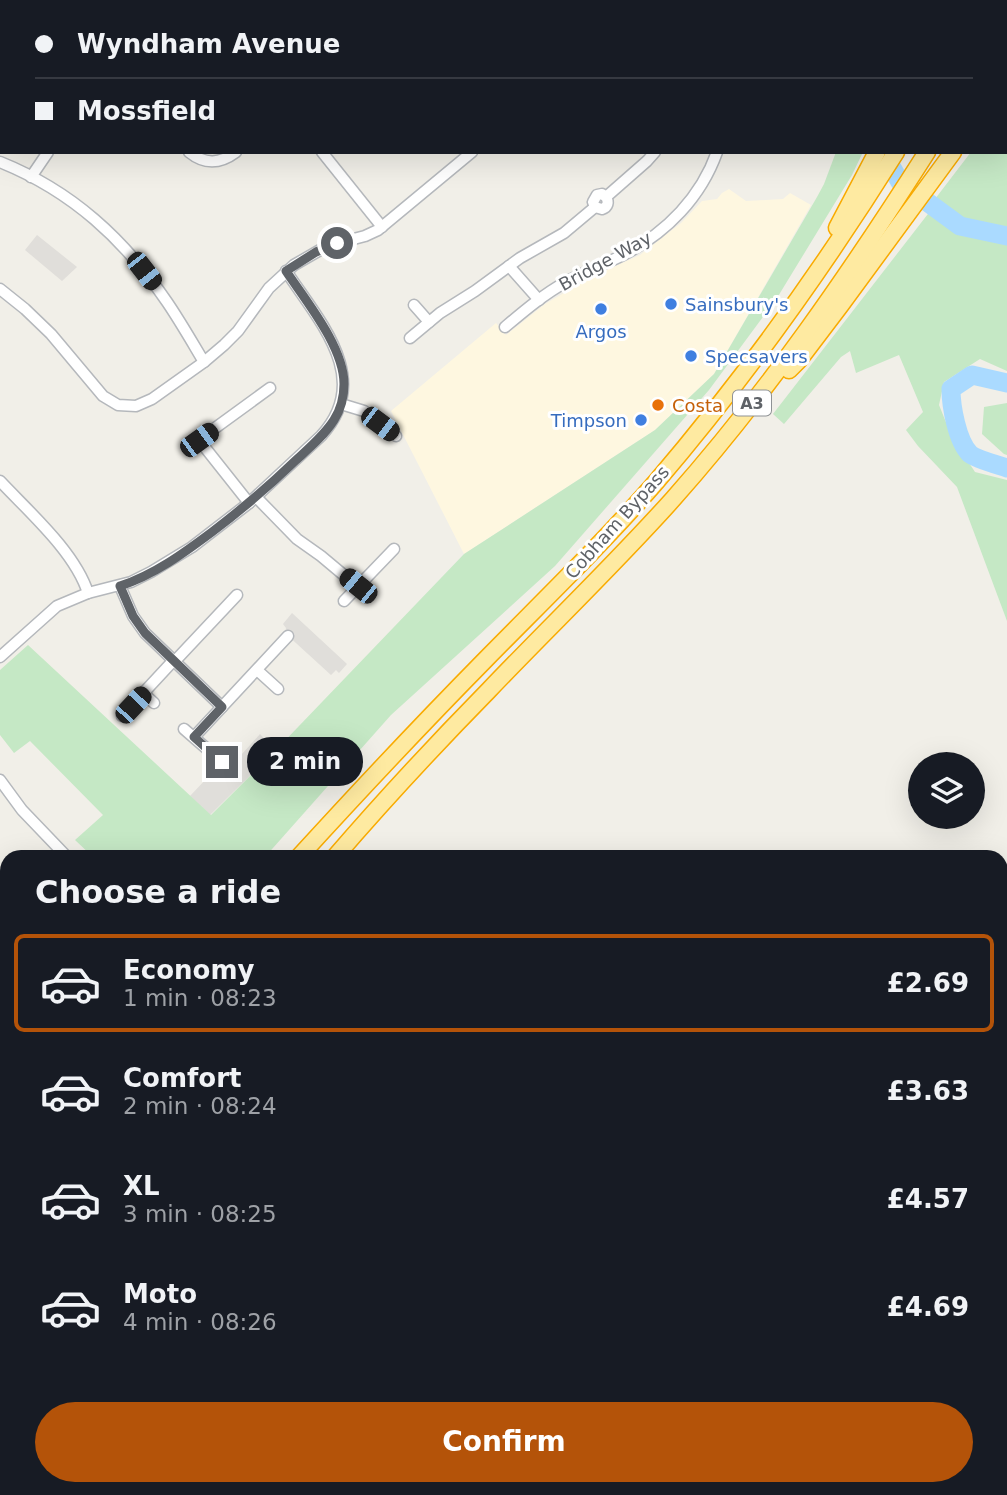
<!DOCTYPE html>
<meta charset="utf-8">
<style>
:root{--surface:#171b24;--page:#242831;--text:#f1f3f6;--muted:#9ea1a6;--line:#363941;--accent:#b45309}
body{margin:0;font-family:"DejaVu Sans",sans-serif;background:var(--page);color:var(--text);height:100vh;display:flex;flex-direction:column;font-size:26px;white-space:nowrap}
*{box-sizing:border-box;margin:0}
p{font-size:23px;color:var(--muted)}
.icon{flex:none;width:38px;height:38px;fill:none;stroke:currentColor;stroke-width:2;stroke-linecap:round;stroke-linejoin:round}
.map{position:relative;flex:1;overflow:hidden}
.sheet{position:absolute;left:0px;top:850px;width:1008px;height:646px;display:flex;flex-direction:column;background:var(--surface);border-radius:21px 21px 0 0;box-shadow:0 7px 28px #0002}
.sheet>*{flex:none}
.top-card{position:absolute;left:0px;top:0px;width:1008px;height:154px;box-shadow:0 7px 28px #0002;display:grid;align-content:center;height:154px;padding:0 35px;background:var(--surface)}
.controls{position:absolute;left:908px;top:752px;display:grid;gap:14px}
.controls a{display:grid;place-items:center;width:77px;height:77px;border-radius:50%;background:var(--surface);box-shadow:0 7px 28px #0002;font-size:35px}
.end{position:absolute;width:32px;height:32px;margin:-16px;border:9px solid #5f6368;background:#fff;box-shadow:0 0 0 4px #fff}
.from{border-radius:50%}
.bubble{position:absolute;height:49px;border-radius:24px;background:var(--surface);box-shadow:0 7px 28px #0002;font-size:23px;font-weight:800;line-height:49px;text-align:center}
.car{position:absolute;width:21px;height:42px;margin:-21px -10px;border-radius:9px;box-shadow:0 0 5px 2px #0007;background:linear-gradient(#222 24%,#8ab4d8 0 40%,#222 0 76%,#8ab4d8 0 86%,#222 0)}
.top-card b{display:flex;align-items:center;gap:24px;height:66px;font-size:26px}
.top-card b+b{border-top:2px solid var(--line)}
.top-card i{width:18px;height:18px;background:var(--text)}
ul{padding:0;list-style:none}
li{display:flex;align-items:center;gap:21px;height:98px;margin:0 14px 10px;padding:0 21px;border:4px solid transparent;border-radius:10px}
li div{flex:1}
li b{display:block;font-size:26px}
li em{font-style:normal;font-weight:800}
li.current{border-color:var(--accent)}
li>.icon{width:63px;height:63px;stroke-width:1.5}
h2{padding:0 35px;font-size:32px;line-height:84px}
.action{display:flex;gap:14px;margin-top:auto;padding:14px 35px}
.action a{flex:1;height:80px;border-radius:42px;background:var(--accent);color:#fff;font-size:28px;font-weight:800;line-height:80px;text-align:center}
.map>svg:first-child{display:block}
.commercial{fill:#fef7e0}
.industrial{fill:#e0deda}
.green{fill:#c5e8c5}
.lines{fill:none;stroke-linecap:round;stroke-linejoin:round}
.river{stroke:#aadaff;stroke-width:19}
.minor-casing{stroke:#b5b8bc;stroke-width:13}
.trunk-casing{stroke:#f9ab00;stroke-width:19}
.minor{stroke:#fff;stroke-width:10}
.trunk{stroke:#feeaa1;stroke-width:16}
.route{stroke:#5f6368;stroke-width:9}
.shop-dot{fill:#3f7fe0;stroke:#fff;stroke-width:2.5}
.food-dot{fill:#e8710a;stroke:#fff;stroke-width:2.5}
.labels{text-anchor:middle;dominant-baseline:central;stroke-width:6;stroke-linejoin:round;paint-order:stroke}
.shield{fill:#fff;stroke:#8f9295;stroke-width:2}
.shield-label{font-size:16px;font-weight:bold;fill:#5f6368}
.street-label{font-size:18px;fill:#5f6368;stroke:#fff}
.shop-label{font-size:18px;fill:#366cbe;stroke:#fff;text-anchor:start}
.food-label{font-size:18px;fill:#c56008;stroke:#fff;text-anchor:start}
</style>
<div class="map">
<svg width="1007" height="1495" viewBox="0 0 1007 1495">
<rect width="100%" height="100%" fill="#f1efe8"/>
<path class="commercial" d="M729,189L746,201L783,199L790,193L811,205L714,374L655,430L464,554L391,411L496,323L506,335L545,304L593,276L640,255L681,223L702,201L717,199L722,193Z"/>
<g class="industrial">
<path d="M37,235L77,267L62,281L25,250Z"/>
<path d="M292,613L347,664L339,673L336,670L331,675L285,633L286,628L283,624Z"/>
<path d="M260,734L275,751L210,815L190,796L225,759L232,765Z"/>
</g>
<g class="green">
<path d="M1007,96V229L1002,227L963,221L935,199L971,152H1006Z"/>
<path d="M836,152H863L852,175L777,298L709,390L555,566L391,715L265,857H93L75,840L103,815L30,741L14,753L0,735V670L28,645L211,815L275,751L464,554L655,430L714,374L817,197L824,184Z"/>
<path d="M931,210L950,225L972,234L1007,243V371L980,359L944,382L939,405L952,437L975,472L1007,480V621L957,487L918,446L906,430L923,412L899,355L856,373L850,351L841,357L784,424L773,414Z"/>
<path d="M1007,403V455L1004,454L982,434L984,407Z"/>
<path d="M0,870L7,878V1233L0,1244Z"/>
</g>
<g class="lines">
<g class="river">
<path d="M821,0L822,2"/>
<path d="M883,152L900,182L960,226L1007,236"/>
<path d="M1007,383L972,375L951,389C951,406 957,441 970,454C976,459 998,465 1007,468"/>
</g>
<g class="minor-casing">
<g id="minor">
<path d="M126,0L128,2"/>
<path d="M357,0L358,2"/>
<path d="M446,0L448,2"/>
<path d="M578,0V2"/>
<path d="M680,0L681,2"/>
<path d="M380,2L383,0"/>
<path d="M0,32L2,29"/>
<path d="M189,152C205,165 220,164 236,152"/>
<path d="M322,152L382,227"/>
<path d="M0,162C72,191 124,239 167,302C180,321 192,342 204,362"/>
<path d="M31,177L48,152"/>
<path d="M606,197L602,194L597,195L593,202L595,207L602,209C608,207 609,202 606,197L647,161L655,152"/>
<path d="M509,266L539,300"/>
<path d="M0,289L25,309L51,334L103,396L118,405L136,406L152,399L204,362L224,345L238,331L269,288L294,265L327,246L365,236L378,230L472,152"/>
<path d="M414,305L429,322"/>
<path d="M505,327C524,311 544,294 566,282C585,271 606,264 625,254C667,232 701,197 717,152"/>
<path d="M410,338L440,313L475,291L520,258L564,233L595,207"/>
<path d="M341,404L364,411L396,436"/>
<path d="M199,440L249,503L321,436C374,379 319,321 286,271"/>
<path d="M189,447L270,388"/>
<path d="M0,481C29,512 75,552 88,593"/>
<path d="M256,497L297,539L321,556L358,587"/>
<path d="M120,586L133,616L145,633L222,707"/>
<path d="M344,601L394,549"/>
<path d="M0,657L57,606L88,593L131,582L151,572L192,547L249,503"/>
<path d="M174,662L237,595"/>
<path d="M257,670L278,689"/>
<path d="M143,693L154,703"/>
<path d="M122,716L173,661"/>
<path d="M184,729L222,762"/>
<path d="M194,737L288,636"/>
<path d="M0,780L22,810L68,858"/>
<path d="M576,1489L578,1495"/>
</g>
</g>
<g class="trunk-casing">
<g id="trunk">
<path d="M945,2L946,0"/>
<path d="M983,2L984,0"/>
<path d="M1006,15L1007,14"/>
<path d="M1006,76L1007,75"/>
<path d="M837,228L877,152"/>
<path d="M789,370L799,360L840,306L953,152"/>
<path d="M298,858C360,790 423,723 487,658C544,600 603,543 656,482C744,379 824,267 896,152"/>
<path d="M334,858C384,800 436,744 489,690C550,626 614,565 673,499C768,392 850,273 927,152"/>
<path d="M0,1286L7,1273"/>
<path d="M0,1339L7,1326"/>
</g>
</g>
<use href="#minor" class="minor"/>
<use href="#trunk" class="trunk"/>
</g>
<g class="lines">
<path class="route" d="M222,762L194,737L222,707L145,633L133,616L120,586C154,575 184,553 212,532C241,510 268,487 294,462C308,449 324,436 334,420C341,409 344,396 344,384C344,347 306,301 286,271L316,252L337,243"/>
</g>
<g class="shop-dot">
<circle cx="671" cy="304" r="7"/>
<circle cx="601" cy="309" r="7"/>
<circle cx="691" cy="356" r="7"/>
<circle cx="641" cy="420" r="7"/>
</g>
<circle class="food-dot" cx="658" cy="405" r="7"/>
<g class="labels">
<rect class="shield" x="733" y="390.5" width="38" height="25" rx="5"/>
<g class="shield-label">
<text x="752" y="403">A3</text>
</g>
<g class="street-label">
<text transform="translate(605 261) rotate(-29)">Bridge Way</text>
<text transform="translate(617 522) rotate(-48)">Cobham Bypass</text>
</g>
<g class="shop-label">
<text x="685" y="304">Sainsbury's</text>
<text x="601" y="331" text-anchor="middle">Argos</text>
<text x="705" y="356">Specsavers</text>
<text x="627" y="420" text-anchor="end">Timpson</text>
</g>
<g class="food-label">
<text x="672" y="405">Costa</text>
</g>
</g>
</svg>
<div class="controls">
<a><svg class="icon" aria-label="layers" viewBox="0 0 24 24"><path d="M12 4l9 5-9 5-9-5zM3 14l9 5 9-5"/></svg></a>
</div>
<i class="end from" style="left:337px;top:243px"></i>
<i class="end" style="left:222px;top:762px"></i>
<div class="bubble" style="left:247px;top:737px;width:116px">2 min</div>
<i class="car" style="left:144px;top:271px;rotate:142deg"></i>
<i class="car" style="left:380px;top:424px;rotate:127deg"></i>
<i class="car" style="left:199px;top:440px;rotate:54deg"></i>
<i class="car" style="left:358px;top:586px;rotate:309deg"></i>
<i class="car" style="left:133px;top:705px;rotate:43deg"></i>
<div class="top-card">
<b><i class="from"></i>Wyndham Avenue</b>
<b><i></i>Mossfield</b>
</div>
<section class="sheet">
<h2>Choose a ride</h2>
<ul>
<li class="current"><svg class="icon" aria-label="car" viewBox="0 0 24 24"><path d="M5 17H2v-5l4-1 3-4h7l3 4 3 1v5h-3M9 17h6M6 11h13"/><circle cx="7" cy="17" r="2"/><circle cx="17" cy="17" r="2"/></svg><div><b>Economy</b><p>1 min · 08:23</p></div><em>£2.69</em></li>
<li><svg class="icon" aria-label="car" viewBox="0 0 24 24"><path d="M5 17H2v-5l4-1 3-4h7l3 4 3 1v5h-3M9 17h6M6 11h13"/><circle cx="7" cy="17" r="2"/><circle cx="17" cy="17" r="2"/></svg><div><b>Comfort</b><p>2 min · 08:24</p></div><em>£3.63</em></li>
<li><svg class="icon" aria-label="car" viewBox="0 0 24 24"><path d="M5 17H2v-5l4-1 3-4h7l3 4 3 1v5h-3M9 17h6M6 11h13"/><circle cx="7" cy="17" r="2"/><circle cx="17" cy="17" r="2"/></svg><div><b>XL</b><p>3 min · 08:25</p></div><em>£4.57</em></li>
<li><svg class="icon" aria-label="car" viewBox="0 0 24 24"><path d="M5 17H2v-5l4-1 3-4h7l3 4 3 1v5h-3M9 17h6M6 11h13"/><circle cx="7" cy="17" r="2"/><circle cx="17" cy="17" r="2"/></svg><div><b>Moto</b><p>4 min · 08:26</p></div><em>£4.69</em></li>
</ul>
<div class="action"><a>Confirm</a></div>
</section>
</div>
